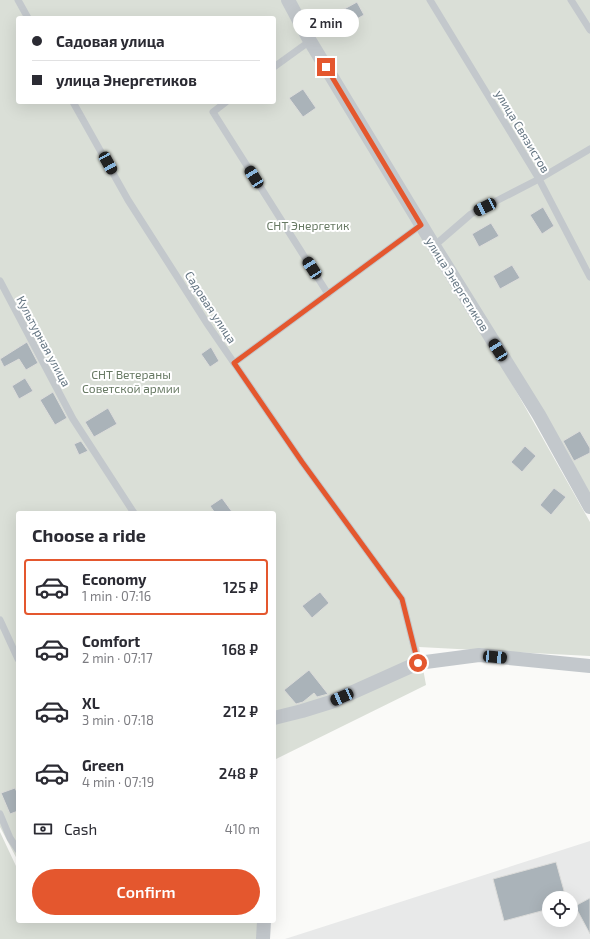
<!DOCTYPE html>
<meta charset="utf-8">
<style>
:root{--surface:#fff;--page:#f2f2f3;--text:#2b2b33;--muted:#7c7c81;--line:#e1e1e2;--accent:#e4572e}
body{margin:0;font-family:"Exo 2",sans-serif;background:var(--page);color:var(--text);height:100vh;display:flex;flex-direction:column;font-size:15px;white-space:nowrap}
*{box-sizing:border-box;margin:0}
p{font-size:13px;color:var(--muted)}
.icon{flex:none;width:22px;height:22px;fill:none;stroke:currentColor;stroke-width:2;stroke-linecap:round;stroke-linejoin:round}
.map{position:relative;flex:1;overflow:hidden}
.panel{position:absolute;left:16px;top:511px;width:260px;height:412px;display:flex;flex-direction:column;background:var(--surface);border-radius:4px;box-shadow:0 4px 16px #0002}
.panel>*{flex:none}
.guide{position:absolute;left:16px;top:16px;width:260px;height:88px;border-radius:4px;box-shadow:0 4px 16px #0002;display:grid;align-content:center;height:88px;padding:0 16px;background:var(--surface)}
.fabs{position:absolute;left:542px;top:891px;display:grid;gap:8px}
.fabs a{display:grid;place-items:center;width:36px;height:36px;border-radius:50%;background:var(--surface);box-shadow:0 4px 16px #0002;font-size:20px}
.end{position:absolute;width:18px;height:18px;margin:-9px;border:5px solid #e4572e;background:#fff;box-shadow:0 0 0 2px #fff}
.from{border-radius:50%}
.bubble{position:absolute;height:28px;border-radius:14px;background:var(--surface);box-shadow:0 4px 16px #0002;font-size:13px;font-weight:600;line-height:28px;text-align:center}
.car{position:absolute;width:12px;height:24px;margin:-12px -6px;border-radius:5px;box-shadow:0 0 3px 1px #0007;background:linear-gradient(#222 24%,#8ab4d8 0 40%,#222 0 76%,#8ab4d8 0 86%,#222 0)}
.guide b{display:flex;align-items:center;gap:14px;height:38px;font-size:15px}
.guide b+b{border-top:1px solid var(--line)}
.guide i{width:10px;height:10px;background:var(--text)}
ul{padding:0;list-style:none}
li{display:flex;align-items:center;gap:12px;height:56px;margin:0 8px 6px;padding:0 8px;border:2px solid transparent;border-radius:4px}
li div{flex:1}
li b{display:block;font-size:15px}
li em{font-style:normal;font-weight:600}
li.on{border-color:var(--accent)}
li>.icon{width:36px;height:36px;stroke-width:1.5}
h2{padding:0 16px;font-size:18px;line-height:48px}
.pay{display:flex;align-items:center;gap:10px;height:44px;padding:0 16px;font-size:15px}
.pay p{margin-inline-start:auto}
.cta{display:flex;gap:8px;margin-top:auto;padding:8px 16px}
.cta a{flex:1;height:46px;border-radius:24px;background:var(--accent);color:#fff;font-size:16px;font-weight:600;line-height:46px;text-align:center}
.map>svg:first-child{display:block}
.built{fill:#e8e9e9;fill-rule:evenodd}
.green{fill:#dadfd7;fill-rule:evenodd}
.building{fill:#aab3b9;stroke:#dcdcda}
.lines{fill:none;stroke-linecap:round;stroke-linejoin:round}
.lane{stroke:#c3c8cc;stroke-width:7}
.street{stroke:#c3c8cc;stroke-width:14}
.route{stroke:#e4572e;stroke-width:5}
.labels{text-anchor:middle;dominant-baseline:central;stroke-width:4;stroke-linejoin:round;paint-order:stroke}
.street-label{font-size:12px;fill:#657683;stroke:#fff}
.park-label{font-size:12px;fill:#687a64;stroke:#fff}
</style>
<div class="map">
<svg width="590" height="939" viewBox="0 0 590 939">
<rect width="100%" height="100%" fill="#fafaf8"/>
<path class="built" d="M590,841V939H285ZM549,898H571V920H549Z"/>
<g class="green">
<path d="M0,0H590V510L450,274L590,522V656L419,647L426,685L274,760V513H18V861L0,827ZM18,18H274V102H18Z"/>
<path d="M0,832L16,866L18,865V921H260L267,939H0Z"/>
</g>
<g class="building">
<path d="M357,2L364,15L344,26L337,13Z"/>
<path d="M303,89L316,108L303,117L289,98Z"/>
<path d="M543,207L554,226L542,234L530,215Z"/>
<path d="M491,223L499,236L479,247L472,234Z"/>
<path d="M512,265L520,278L500,289L493,276Z"/>
<path d="M27,342L38,363L26,370L19,359L4,367L0,359Z"/>
<path d="M211,347L219,361L210,367L201,354Z"/>
<path d="M25,378L33,391L19,399L12,386Z"/>
<path d="M53,392L67,418L55,425L40,400Z"/>
<path d="M108,408L117,424L94,437L85,422Z"/>
<path d="M580,431L590,448V453L574,461L563,441Z"/>
<path d="M81,441L88,451L79,455L74,444Z"/>
<path d="M525,446L536,456L522,472L511,462Z"/>
<path d="M554,488L566,497L551,515L540,505Z"/>
<path d="M222,498L233,513H215L210,506Z"/>
<path d="M320,592L329,603L312,618L302,606Z"/>
<path d="M309,670L328,694L317,697L314,693L303,702L296,704L284,690Z"/>
<path d="M15,788L18,794V811L10,814L1,793Z"/>
<path d="M556,862L566,898H549V909L504,921L493,879Z"/>
<path d="M590,898V934L575,906Z"/>
</g>
<g class="lines">
<g class="lane">
<path d="M18,0L28,18"/>
<path d="M430,0L539,179L590,277"/>
<path d="M571,0L590,30"/>
<path d="M274,67L310,41"/>
<path d="M73,102L128,200L208,325L302,462L402,599L418,663"/>
<path d="M226,102L213,112L328,294"/>
<path d="M434,246L471,214L539,179L590,149"/>
<path d="M0,281L73,419L134,513"/>
<path d="M234,363L421,225"/>
<path d="M0,620L18,659"/>
<path d="M0,814L10,838L18,850"/>
</g>
<g class="street">
<path d="M288,0L310,41L434,246L539,415L590,507"/>
<path d="M274,718L302,711L331,702L418,663L479,655L590,666"/>
<path d="M263,939L264,921"/>
</g>
</g>
<g class="lines">
<path class="route" d="M326,67L421,225L234,363L302,462L402,599L418,663"/>
</g>
<g class="labels">
<g class="street-label">
<text transform="translate(523 131) rotate(59)">улица Связистов</text>
<text transform="translate(458 284) rotate(58)">улица Энергетиков</text>
<text transform="translate(211 307) rotate(57)">Садовая улица</text>
<text transform="translate(44 341) rotate(62)">Культурная улица</text>
</g>
<g class="park-label">
<text x="308" y="225">СНТ Энергетик</text>
<text x="131" y="374">СНТ Ветераны<tspan x="131" dy="14">Советской армии</tspan></text>
</g>
</g>
</svg>
<div class="fabs">
<a><svg class="icon" aria-label="locate" viewBox="0 0 24 24"><circle cx="12" cy="12" r="6"/><path d="M12 2v4M12 18v4M2 12h4M18 12h4"/></svg></a>
</div>
<i class="end from" style="left:418px;top:663px"></i>
<i class="end" style="left:326px;top:67px"></i>
<div class="bubble" style="left:293px;top:9px;width:66px">2 min</div>
<i class="car" style="left:108px;top:163px;rotate:151deg"></i>
<i class="car" style="left:254px;top:177px;rotate:328deg"></i>
<i class="car" style="left:485px;top:207px;rotate:243deg"></i>
<i class="car" style="left:312px;top:268px;rotate:327deg"></i>
<i class="car" style="left:498px;top:350px;rotate:328deg"></i>
<i class="car" style="left:495px;top:657px;rotate:95deg"></i>
<i class="car" style="left:342px;top:697px;rotate:246deg"></i>
<div class="guide">
<b><i class="from"></i>Садовая улица</b>
<b><i></i>улица Энергетиков</b>
</div>
<section class="panel">
<h2>Choose a ride</h2>
<ul>
<li class="on"><svg class="icon" aria-label="car" viewBox="0 0 24 24"><path d="M5 17H2v-5l4-1 3-4h7l3 4 3 1v5h-3M9 17h6M6 11h13"/><circle cx="7" cy="17" r="2"/><circle cx="17" cy="17" r="2"/></svg><div><b>Economy</b><p>1 min · 07:16</p></div><em>125 ₽</em></li>
<li><svg class="icon" aria-label="car" viewBox="0 0 24 24"><path d="M5 17H2v-5l4-1 3-4h7l3 4 3 1v5h-3M9 17h6M6 11h13"/><circle cx="7" cy="17" r="2"/><circle cx="17" cy="17" r="2"/></svg><div><b>Comfort</b><p>2 min · 07:17</p></div><em>168 ₽</em></li>
<li><svg class="icon" aria-label="car" viewBox="0 0 24 24"><path d="M5 17H2v-5l4-1 3-4h7l3 4 3 1v5h-3M9 17h6M6 11h13"/><circle cx="7" cy="17" r="2"/><circle cx="17" cy="17" r="2"/></svg><div><b>XL</b><p>3 min · 07:18</p></div><em>212 ₽</em></li>
<li><svg class="icon" aria-label="car" viewBox="0 0 24 24"><path d="M5 17H2v-5l4-1 3-4h7l3 4 3 1v5h-3M9 17h6M6 11h13"/><circle cx="7" cy="17" r="2"/><circle cx="17" cy="17" r="2"/></svg><div><b>Green</b><p>4 min · 07:19</p></div><em>248 ₽</em></li>
</ul>
<div class="pay"><svg class="icon" aria-label="cash" viewBox="0 0 24 24"><path d="M3 7h18v10H3z"/><circle cx="12" cy="12" r="2"/></svg>Cash<p>410 m</p></div>
<div class="cta"><a>Confirm</a></div>
</section>
</div>
